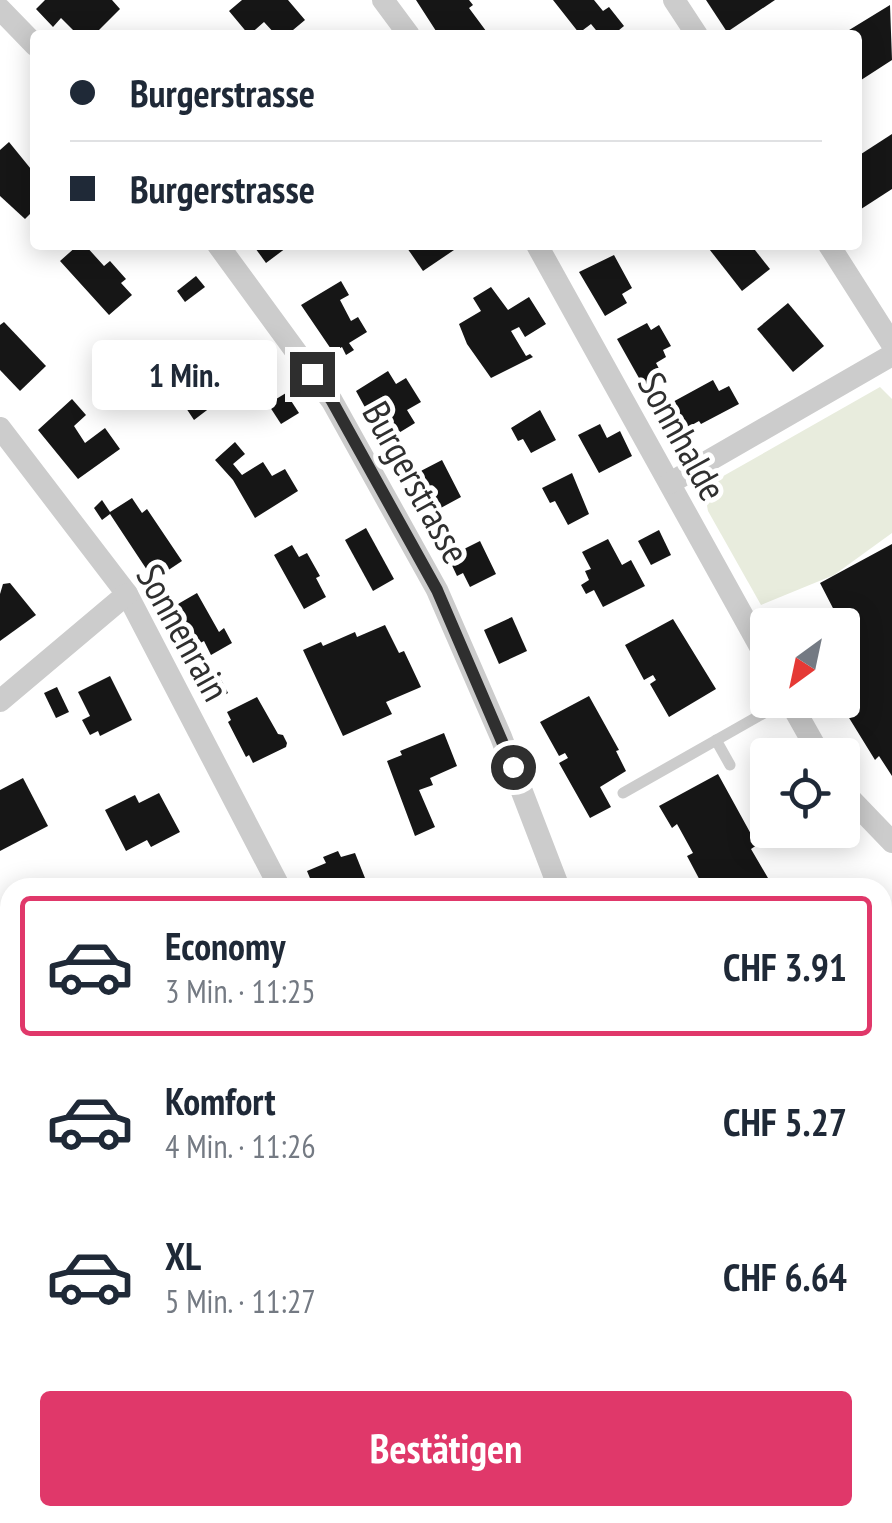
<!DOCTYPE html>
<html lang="de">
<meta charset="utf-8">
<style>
:root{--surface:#fff;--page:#f6f6f7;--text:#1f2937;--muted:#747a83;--line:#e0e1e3;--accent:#e0386a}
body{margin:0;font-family:"PT Sans Narrow",sans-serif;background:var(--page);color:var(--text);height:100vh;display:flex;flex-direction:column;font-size:38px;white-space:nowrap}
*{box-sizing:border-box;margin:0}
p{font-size:32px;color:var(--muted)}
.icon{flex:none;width:55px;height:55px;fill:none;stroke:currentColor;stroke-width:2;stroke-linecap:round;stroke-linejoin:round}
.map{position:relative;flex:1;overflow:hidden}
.panel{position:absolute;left:0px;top:878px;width:892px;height:648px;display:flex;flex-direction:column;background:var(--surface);border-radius:30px 30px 0 0;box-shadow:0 5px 25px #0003}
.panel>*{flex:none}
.guide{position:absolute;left:30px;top:30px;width:832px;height:220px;border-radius:10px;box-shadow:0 5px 25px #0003;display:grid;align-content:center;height:220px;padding:0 40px;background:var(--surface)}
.needle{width:65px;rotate:213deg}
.buttons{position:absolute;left:750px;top:608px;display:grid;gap:20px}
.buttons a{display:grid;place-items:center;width:110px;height:110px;border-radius:10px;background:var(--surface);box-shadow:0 5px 25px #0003;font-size:50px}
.end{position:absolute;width:45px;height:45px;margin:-22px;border:12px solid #2f2f2f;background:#fff;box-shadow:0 0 0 5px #fff}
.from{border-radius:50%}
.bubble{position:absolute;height:70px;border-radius:10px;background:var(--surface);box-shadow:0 5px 25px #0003;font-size:32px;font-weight:600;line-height:70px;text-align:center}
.guide b{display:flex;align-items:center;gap:35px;height:95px;font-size:38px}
.guide b+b{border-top:2px solid var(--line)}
.guide i{width:25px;height:25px;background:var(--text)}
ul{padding:18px 0 0;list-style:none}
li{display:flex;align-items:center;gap:30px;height:140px;margin:0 20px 15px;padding:0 20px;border:5px solid transparent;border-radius:10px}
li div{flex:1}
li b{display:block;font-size:38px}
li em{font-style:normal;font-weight:600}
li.selected{border-color:var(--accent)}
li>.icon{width:90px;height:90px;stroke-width:1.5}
.cta{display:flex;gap:20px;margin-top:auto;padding:20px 40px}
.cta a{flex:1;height:115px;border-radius:10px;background:var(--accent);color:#fff;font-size:40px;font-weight:600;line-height:115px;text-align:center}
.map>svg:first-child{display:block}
.green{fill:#e8ecdd}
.building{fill:#161616}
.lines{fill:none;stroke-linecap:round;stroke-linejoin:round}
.service{stroke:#ccc;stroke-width:11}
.minor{stroke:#ccc;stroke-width:22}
.tertiary{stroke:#ccc;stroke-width:28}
.route{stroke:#2f2f2f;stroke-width:12}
.labels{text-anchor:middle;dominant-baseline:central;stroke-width:10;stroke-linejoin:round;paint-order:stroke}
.street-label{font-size:38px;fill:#2f2f2f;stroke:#fff}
</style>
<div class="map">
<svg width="892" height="1523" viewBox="0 0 892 1523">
<rect width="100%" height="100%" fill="#fff"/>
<path class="green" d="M880,387L892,399V533L834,575L761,605L708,511C705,498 707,487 718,479Z"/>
<g class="building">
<path d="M45,0H112L120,9L94,35H78L61,18L53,27L36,9Z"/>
<path d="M242,0H288L305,20L287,35H276L264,22L249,35L229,11Z"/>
<path d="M416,0H469L473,5L469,8L489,35H430L436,31Z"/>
<path d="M553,0H594L603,11L609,7L624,26L613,35H600L591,24L579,33Z"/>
<path d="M706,0H775L727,32Z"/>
<path d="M890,5L892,60L858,82V35H841Z"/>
<path d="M892,134V189L858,211V156Z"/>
<path d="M9,142L35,174V209L25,219L0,196V150Z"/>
<path d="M78,245H85L104,266L110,261L126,279L121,283L132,295L109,315L60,261Z"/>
<path d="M253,245H290L266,263Z"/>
<path d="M405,245H450L454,250L423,271Z"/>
<path d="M706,245H751L770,269L742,291Z"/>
<path d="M614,255L632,288L622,294L627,303L605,316L579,272Z"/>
<path d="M196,276L205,287L185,302L177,291Z"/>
<path d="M341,281L349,295L340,300L351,321L358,317L367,332L349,343L354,350L346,355L342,347L333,352L301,305Z"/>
<path d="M491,287L508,310L529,297L546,324L525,337L519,327L511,331L526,356L530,354L533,357L491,378L467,344L459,324L481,311L473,298Z"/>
<path d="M788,303L824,346L793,372L757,329Z"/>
<path d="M4,322L46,366L20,391L0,370V325Z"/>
<path d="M647,323L651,330L659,325L671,346L663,350L666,357L656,363L663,376L644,387L617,339Z"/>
<path d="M178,347L215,404L194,420L178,396L171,398L149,368Z"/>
<path d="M258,358L267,371L246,386L237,373Z"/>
<path d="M388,371L396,384L406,378L421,402L407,410L415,423L384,442L356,391Z"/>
<path d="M713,380L719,391L729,386L739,404L701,424L699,421L683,430L669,404Z"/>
<path d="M286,393L299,413L281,424L268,404Z"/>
<path d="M72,399L86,415L74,426L85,443L105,428L120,449L78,479L38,430Z"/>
<path d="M540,410L556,440L531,453L523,439L518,441L511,428Z"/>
<path d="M600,424L607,438L620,431L632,456L599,473L578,435Z"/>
<path d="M235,442L245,454L233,464L242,475L263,462L272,476L285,469L298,491L255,518L233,480L215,460Z"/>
<path d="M442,460L461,497L426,516L420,504L427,501L413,475Z"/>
<path d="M572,473L589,514L568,525L555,501L550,503L542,488Z"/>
<path d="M132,498L142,513L147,509L182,561L167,571L161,561L147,570L110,514L102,520L94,508L102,500L110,512Z"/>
<path d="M366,528L394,579L373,591L345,540Z"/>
<path d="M659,530L671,555L651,565L638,541Z"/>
<path d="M608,539L622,565L631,560L645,586L603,607L594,590L586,594L581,585L589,580L585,571L591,569L582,552Z"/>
<path d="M480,541L496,574L470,587L463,573L457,576L448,557Z"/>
<path d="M892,544V776L879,756L875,760L838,700H842V625H820L836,614L820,583Z"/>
<path d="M292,545L299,557L307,553L320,576L316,578L326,597L304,609L274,555Z"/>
<path d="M10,583L36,615L0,641V594L3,584Z"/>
<path d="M197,593L219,632L224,628L232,643L211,655L204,641L193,647L182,627L177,630L171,618L175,615L171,608Z"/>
<path d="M512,617L527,651L499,664L484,630Z"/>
<path d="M673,619L716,689L669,717L650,684L656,680L653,675L644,680L625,645Z"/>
<path d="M385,625L399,653L404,651L421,687L386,702L392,714L343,736L303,650L321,642L323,646L355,632L357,637Z"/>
<path d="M217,672L228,693L216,700L204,678Z"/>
<path d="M110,676L132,720L100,736L98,731L90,735L82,720L90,716L78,692Z"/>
<path d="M57,687L69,712L56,718L44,693Z"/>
<path d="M589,696L619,750L616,751L626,771L600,787L611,807L590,818L559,763L568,758L565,753L559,756L540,722Z"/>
<path d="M257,697L278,734L283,735L287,743L286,747L253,763L249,755L246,757L228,722L231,720L227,712Z"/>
<path d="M444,733L457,766L430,778L433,785L419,790L435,827L415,836L387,761L402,755L400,751Z"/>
<path d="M718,774L757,845L751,849L768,878L751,888H704L687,856L693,853L677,824L672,828L659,806Z"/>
<path d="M23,778L48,826L0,851V790Z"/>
<path d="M159,793L180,832L151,847L147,840L126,851L105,810L135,795L139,803Z"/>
<path d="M338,851L341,857L355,853L367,883L356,888H314L307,871L326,863L323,857Z"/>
<path d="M10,1332V1376L0,1362V1340Z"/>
<path d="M890,1486L892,1523H812L822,1515H882V1492Z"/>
<path d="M382,1515H440L431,1523H389Z"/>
<path d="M613,1515H698L695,1517L701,1523H620Z"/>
</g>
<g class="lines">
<g class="service">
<path d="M716,740L730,765"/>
<path d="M623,793L787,700"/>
</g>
<g class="minor">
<path d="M383,0L409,35"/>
<path d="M674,0L697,35"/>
<path d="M0,9L35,45"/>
<path d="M218,245L332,401L437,590L501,737L559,888"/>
<path d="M537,245L768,661"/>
<path d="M829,245L892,344"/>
<path d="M0,428L127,594L280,888"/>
<path d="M670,483L892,355"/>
<path d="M789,700L820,755"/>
<path d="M0,701L127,594"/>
<path d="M842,790L892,842"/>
<path d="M0,1182L10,1174"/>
<path d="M336,1515L343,1523"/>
</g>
<g class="tertiary">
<path d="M882,1037L892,1020"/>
<path d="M882,1073L892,1097"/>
</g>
</g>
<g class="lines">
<path class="route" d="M312,374L332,401L437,590L513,767"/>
</g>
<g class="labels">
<g class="street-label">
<text transform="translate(683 436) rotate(61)">Sonnhalde</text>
<text transform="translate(417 482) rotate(61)">Burgerstrasse</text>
<text transform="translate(184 632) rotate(61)">Sonnenrain</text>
</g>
</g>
</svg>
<div class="buttons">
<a><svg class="needle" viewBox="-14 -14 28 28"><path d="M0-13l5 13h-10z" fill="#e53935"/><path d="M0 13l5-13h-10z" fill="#747a83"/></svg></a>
<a><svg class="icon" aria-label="locate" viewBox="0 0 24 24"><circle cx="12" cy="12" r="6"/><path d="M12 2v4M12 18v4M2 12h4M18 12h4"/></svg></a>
</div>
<i class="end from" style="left:513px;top:767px"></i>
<i class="end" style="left:312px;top:374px"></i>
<div class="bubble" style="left:92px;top:340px;width:185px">1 Min.</div>
<div class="guide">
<b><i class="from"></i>Burgerstrasse</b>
<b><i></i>Burgerstrasse</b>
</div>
<section class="panel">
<ul>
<li class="selected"><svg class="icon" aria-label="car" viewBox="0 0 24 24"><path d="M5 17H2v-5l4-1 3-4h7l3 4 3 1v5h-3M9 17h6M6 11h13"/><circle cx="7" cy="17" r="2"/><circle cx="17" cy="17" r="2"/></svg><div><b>Economy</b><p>3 Min. · 11:25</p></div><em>CHF 3.91</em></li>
<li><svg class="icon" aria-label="car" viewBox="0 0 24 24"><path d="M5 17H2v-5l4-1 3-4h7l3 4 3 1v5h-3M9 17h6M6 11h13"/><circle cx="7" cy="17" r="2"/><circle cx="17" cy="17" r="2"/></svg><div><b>Komfort</b><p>4 Min. · 11:26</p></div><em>CHF 5.27</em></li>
<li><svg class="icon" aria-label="car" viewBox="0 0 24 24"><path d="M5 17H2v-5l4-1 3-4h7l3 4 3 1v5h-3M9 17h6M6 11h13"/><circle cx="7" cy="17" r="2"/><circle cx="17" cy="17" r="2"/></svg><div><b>XL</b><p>5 Min. · 11:27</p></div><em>CHF 6.64</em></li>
</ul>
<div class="cta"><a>Bestätigen</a></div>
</section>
</div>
